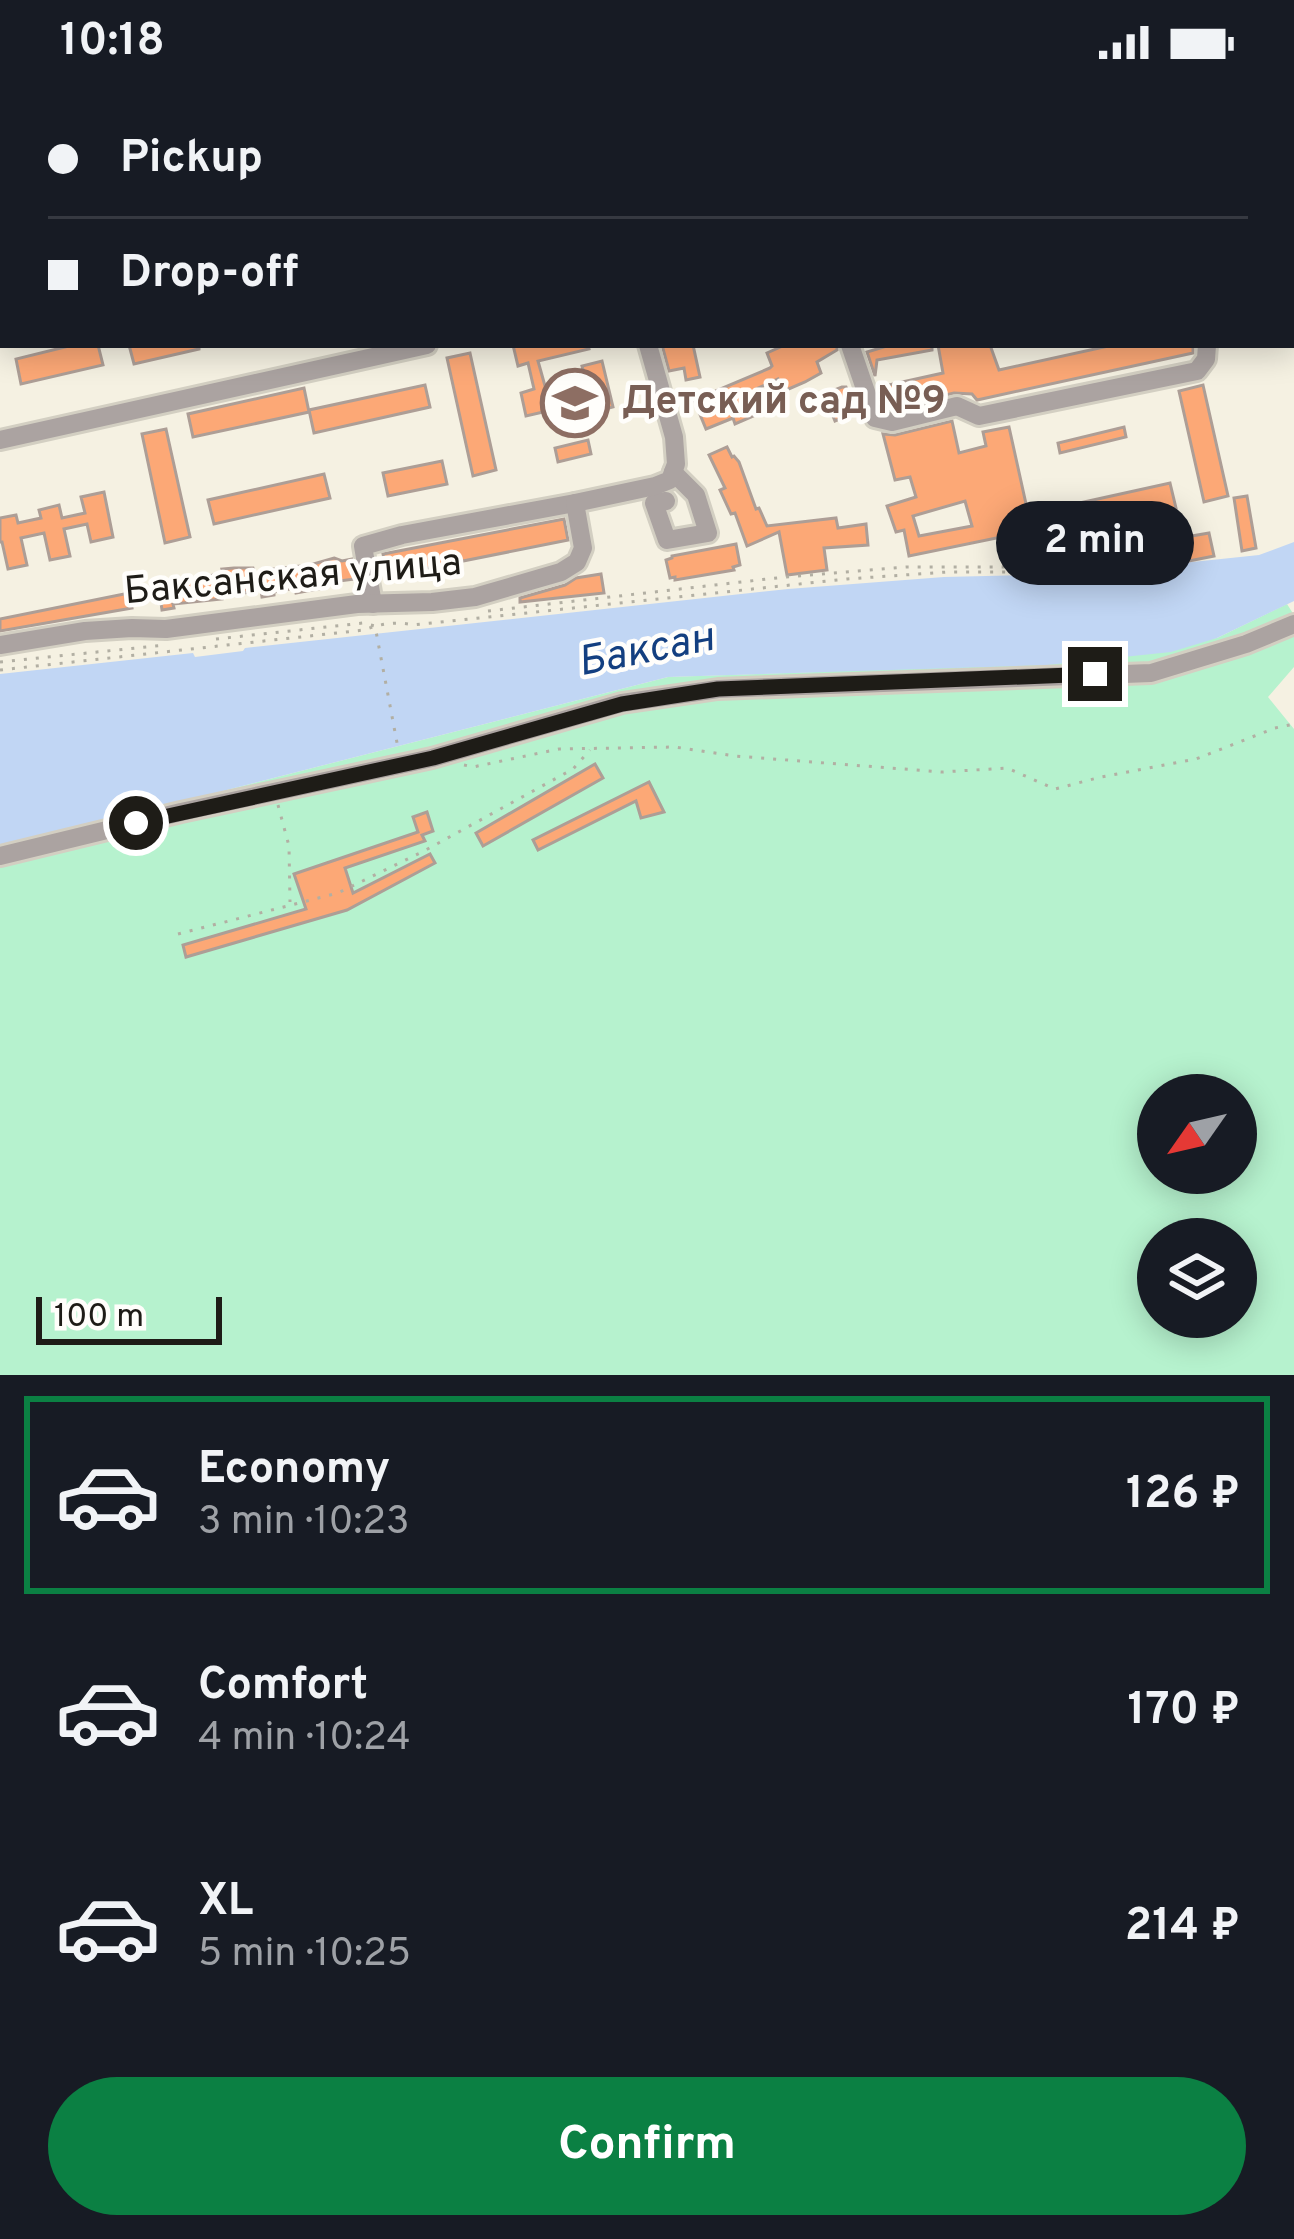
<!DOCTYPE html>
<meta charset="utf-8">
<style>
:root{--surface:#171b24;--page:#242831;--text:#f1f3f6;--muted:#9ea1a6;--line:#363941;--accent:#0b8043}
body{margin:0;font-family:Overpass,sans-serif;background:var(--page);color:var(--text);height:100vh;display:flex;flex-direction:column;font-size:45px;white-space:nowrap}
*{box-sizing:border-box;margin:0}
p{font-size:39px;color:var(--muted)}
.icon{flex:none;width:66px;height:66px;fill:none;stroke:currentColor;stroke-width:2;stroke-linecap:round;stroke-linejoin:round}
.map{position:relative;height:1291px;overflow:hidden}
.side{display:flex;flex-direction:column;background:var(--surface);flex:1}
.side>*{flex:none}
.top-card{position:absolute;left:0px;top:0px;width:1296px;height:264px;box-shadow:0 6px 30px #0003;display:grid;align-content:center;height:264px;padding:0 48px;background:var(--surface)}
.needle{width:78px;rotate:236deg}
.controls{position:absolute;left:1137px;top:990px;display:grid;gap:24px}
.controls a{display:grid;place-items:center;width:120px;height:120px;border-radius:50%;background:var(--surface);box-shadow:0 6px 30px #0003;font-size:60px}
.scale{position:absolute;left:36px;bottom:30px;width:186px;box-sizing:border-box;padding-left:12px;border:6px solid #1e1c17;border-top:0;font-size:33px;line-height:42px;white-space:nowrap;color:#1e1c17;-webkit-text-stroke:9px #fffefb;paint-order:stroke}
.end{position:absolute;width:54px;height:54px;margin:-27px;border:15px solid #1e1c17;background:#fff;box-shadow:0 0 0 6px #fff}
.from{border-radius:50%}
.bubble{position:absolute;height:84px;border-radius:42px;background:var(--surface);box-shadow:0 6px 30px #0003;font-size:39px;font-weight:700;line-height:84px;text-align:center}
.top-card b{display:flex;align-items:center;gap:42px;height:114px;font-size:45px}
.top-card b+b{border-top:3px solid var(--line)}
.top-card i{width:30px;height:30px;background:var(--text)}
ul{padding:21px 0 0;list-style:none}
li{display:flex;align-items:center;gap:36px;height:198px;margin:0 24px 18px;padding:0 24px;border:6px solid transparent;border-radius:0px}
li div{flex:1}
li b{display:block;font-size:45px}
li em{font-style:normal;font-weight:700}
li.current{border-color:var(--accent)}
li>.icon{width:108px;height:108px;stroke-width:1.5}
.cta{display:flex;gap:24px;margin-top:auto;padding:24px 48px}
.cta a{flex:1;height:138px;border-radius:72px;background:var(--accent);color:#fff;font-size:48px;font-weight:700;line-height:138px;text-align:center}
.status{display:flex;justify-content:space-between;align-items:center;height:84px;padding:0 60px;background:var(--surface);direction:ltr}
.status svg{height:33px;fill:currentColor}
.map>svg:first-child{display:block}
.green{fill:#b6f2ce;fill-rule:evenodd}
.water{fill:#c1d6f4}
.building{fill:#fca876;stroke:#ad9e96;stroke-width:3;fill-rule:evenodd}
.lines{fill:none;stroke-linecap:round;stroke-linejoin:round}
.minor-casing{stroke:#d3cfc2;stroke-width:24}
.major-casing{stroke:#d3cfc2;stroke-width:30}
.path{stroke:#b2afa3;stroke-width:3;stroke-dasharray:3 9;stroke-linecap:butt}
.minor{stroke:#aba3a1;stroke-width:18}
.major{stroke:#706460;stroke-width:24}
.route{stroke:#1e1c17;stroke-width:15}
.labels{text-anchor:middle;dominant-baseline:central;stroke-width:9;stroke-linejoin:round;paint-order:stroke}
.education-label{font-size:39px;font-weight:bold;fill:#785e54;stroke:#fffefb;text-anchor:start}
.street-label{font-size:39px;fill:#1e1c17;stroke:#fffefb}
.water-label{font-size:42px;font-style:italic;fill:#133f80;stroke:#fffefb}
</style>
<div class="status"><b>10:18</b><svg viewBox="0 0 49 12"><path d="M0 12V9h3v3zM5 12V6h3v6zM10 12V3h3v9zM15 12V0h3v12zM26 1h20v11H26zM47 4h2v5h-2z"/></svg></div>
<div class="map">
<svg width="1294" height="1291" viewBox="0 0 1294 1291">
<rect width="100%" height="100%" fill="#f5f1e2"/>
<path class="green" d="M1287,520L1294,531V583L1268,613L1294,645V1291H0V764L668,593L816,588L1217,554ZM1158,1011H1236V1089H1158ZM1158,1155H1236V1233H1158Z"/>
<path class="water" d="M1294,458V517L1217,554L1171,568L1047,581L668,593L0,764V590L193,569L195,573L243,567L245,564L788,505L944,493L1070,490L1183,479L1259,471Z"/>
<g class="building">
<path d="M73,261H98L103,281L21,300L16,275Z"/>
<path d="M129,261H199V265L134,280Z"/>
<path d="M513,261H588L589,265L538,277L545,302L585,293L582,282L602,277L613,323L594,328L591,317L526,332L521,309L534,305L528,279L518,282Z"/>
<path d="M662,261H693L700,293L686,296L684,284L669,287Z"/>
<path d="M785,261H837V266L817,278L821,289L805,298L784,307L778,295L756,305L765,327L735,340L733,334L706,345L694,316L770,284L772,282L767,269Z"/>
<path d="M890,261H932V266L877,276L875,292L867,268Z"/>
<path d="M938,261H990L999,286L1113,261H1193V269L977,316L972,310L954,309L892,324L885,323L879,303L943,289Z"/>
<path d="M470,269L496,386L473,392L447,274Z"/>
<path d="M425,301L430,323L314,349L309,326Z"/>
<path d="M1203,301L1228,412L1204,418L1179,307Z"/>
<path d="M842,303H846L856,328L835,337L824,310Z"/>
<path d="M304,304L309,328L193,353L188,330Z"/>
<path d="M952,337L959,369L986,362L983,348L1009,343L1034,456L1008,462L1006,452L909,472L904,446L896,448L887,422L916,413L910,393L895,396L883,350L895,351ZM965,417L972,442L919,452L913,432Z"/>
<path d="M1124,343L1126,353L1060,369L1058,359Z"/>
<path d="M166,345L190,453L165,459L142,350Z"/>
<path d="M588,356L591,370L558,378L555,364Z"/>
<path d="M727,363L732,373L734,372L739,378L756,425L759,424L767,442L836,434L838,444L866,440L868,461L824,464L827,486L787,491L779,448L747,462L735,429L731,430L720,406L725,404L709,371Z"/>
<path d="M442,377L447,400L388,412L383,389Z"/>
<path d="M324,390L330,414L214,440L208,416Z"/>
<path d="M1170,399L1176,424L1062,450L1057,424Z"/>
<path d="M104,408L113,453L91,458L87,440L64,445L70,472L50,476L44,449L21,454L27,481L8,485L2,458H0V434L16,431L18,439L41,434L39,426L59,421L62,434L85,429L81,413Z"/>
<path d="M1247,412L1256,464L1242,467L1234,414Z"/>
<path d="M564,435L568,456L388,492L383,470Z"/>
<path d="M1209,449L1214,472L1184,478L1180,454Z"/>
<path d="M736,460L740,481L733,483L734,486L675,496V493L670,494L666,476L672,474V472Z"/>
<path d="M1121,460L1123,473L1080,477L1078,464Z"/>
<path d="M334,474L342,477L352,475L355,495L323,499V504L296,509L295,504L274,508V511L262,513L261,506L244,509V505L221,509L222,515L173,520L174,524L162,526L161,519H158L156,507L167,505L166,501L173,500L172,497L210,492L223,488L222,485L234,484H253L255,490L273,487V485L310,481Z"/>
<path d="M601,490L604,509L520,518V514L565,501L576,494Z"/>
<path d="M129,509L132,524L0,547V535Z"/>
<path d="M595,680L603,694L483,762L476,749Z"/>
<path d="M649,698L664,728L641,734L636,717L538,766L533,756Z"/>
<path d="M427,728L433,747L422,751L425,757L345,784L353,809L430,770L435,779L347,826L186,873L183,861L306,825L294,790L418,748L413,733Z"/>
</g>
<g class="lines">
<g class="minor-casing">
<g id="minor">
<path d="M61,0L62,3"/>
<path d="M697,0L698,3"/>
<path d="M1293,86H1294"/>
<path d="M1293,153H1294"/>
<path d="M850,261L875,334L892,338L957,322L979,332L1197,287L1206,275L1207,261"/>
<path d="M0,356L427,261"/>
<path d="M666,417L654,419L667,456L708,449L696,411L673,388"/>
<path d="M373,520L363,462L402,451L575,419"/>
<path d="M0,561L85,547L132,544L166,545L357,520L432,518L475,513L561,488L577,478L583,464L575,419L655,402L670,396L676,380L674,353L648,261"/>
<path d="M0,772L181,728L432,674L622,619L718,605L1151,589L1246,560L1294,540"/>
</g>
</g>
<g class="major-casing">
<g id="major">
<path d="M145,3L158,0"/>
<path d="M257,3L270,0"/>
<path d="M0,36H3"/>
<path d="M0,62H3"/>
</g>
</g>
<g class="path">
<path d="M488,527L785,493L906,483H1078L1173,473"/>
<path d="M216,555L363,539L375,542L398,664"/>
<path d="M0,578L165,561"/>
<path d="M0,586L364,546C379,540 397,537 413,541L847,495L947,488H1013L1023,484"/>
<path d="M464,681L473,683L559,665L675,663L735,672L942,688L1007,684L1055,705L1101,693L1196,675L1275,644L1294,640"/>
<path d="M278,721L289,762L290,818"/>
<path d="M178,850L338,809L424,767L573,685L590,666"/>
</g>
<use href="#minor" class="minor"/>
<use href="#major" class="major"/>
</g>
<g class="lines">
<path class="route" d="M136,739L433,674L622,620L718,605L1095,590"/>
</g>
<defs>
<g id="school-ring" transform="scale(3.45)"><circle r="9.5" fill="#fffefb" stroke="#8d6e63" stroke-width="1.5"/><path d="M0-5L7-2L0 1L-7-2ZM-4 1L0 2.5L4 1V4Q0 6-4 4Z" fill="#8d6e63"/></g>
</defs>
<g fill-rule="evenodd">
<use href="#school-ring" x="575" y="319"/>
</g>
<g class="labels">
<g class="education-label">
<text x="622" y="319">Детский сад №9</text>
</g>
<g class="street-label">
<text transform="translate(293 495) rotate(-5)">Баксанская улица</text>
</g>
<g class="water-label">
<text transform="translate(646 568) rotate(-11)">Баксан</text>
</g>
</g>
</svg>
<div class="controls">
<a><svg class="needle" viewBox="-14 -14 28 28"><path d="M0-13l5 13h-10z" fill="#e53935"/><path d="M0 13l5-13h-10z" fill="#9ea1a6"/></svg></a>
<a><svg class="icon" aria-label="layers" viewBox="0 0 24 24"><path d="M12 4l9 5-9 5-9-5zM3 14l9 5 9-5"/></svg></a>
</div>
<div class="scale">100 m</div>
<i class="end from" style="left:136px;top:739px"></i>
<i class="end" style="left:1095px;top:590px"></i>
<div class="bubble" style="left:996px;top:417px;width:198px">2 min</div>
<div class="top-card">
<b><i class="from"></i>Pickup</b>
<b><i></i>Drop-off</b>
</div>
</div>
<section class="side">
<ul>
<li class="current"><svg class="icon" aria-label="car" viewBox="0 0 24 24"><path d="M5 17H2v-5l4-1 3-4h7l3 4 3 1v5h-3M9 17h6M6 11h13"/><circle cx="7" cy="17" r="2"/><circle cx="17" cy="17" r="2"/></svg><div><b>Economy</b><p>3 min · 10:23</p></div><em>126 ₽</em></li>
<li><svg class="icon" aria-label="car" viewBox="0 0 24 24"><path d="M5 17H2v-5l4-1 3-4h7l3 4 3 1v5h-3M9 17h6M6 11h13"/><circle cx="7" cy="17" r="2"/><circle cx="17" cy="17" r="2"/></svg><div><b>Comfort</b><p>4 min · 10:24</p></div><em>170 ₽</em></li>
<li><svg class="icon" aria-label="car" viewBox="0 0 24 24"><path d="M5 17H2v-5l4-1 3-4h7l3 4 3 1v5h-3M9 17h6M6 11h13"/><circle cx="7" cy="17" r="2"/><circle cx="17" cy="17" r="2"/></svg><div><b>XL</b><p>5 min · 10:25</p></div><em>214 ₽</em></li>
</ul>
<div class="cta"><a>Confirm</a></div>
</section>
